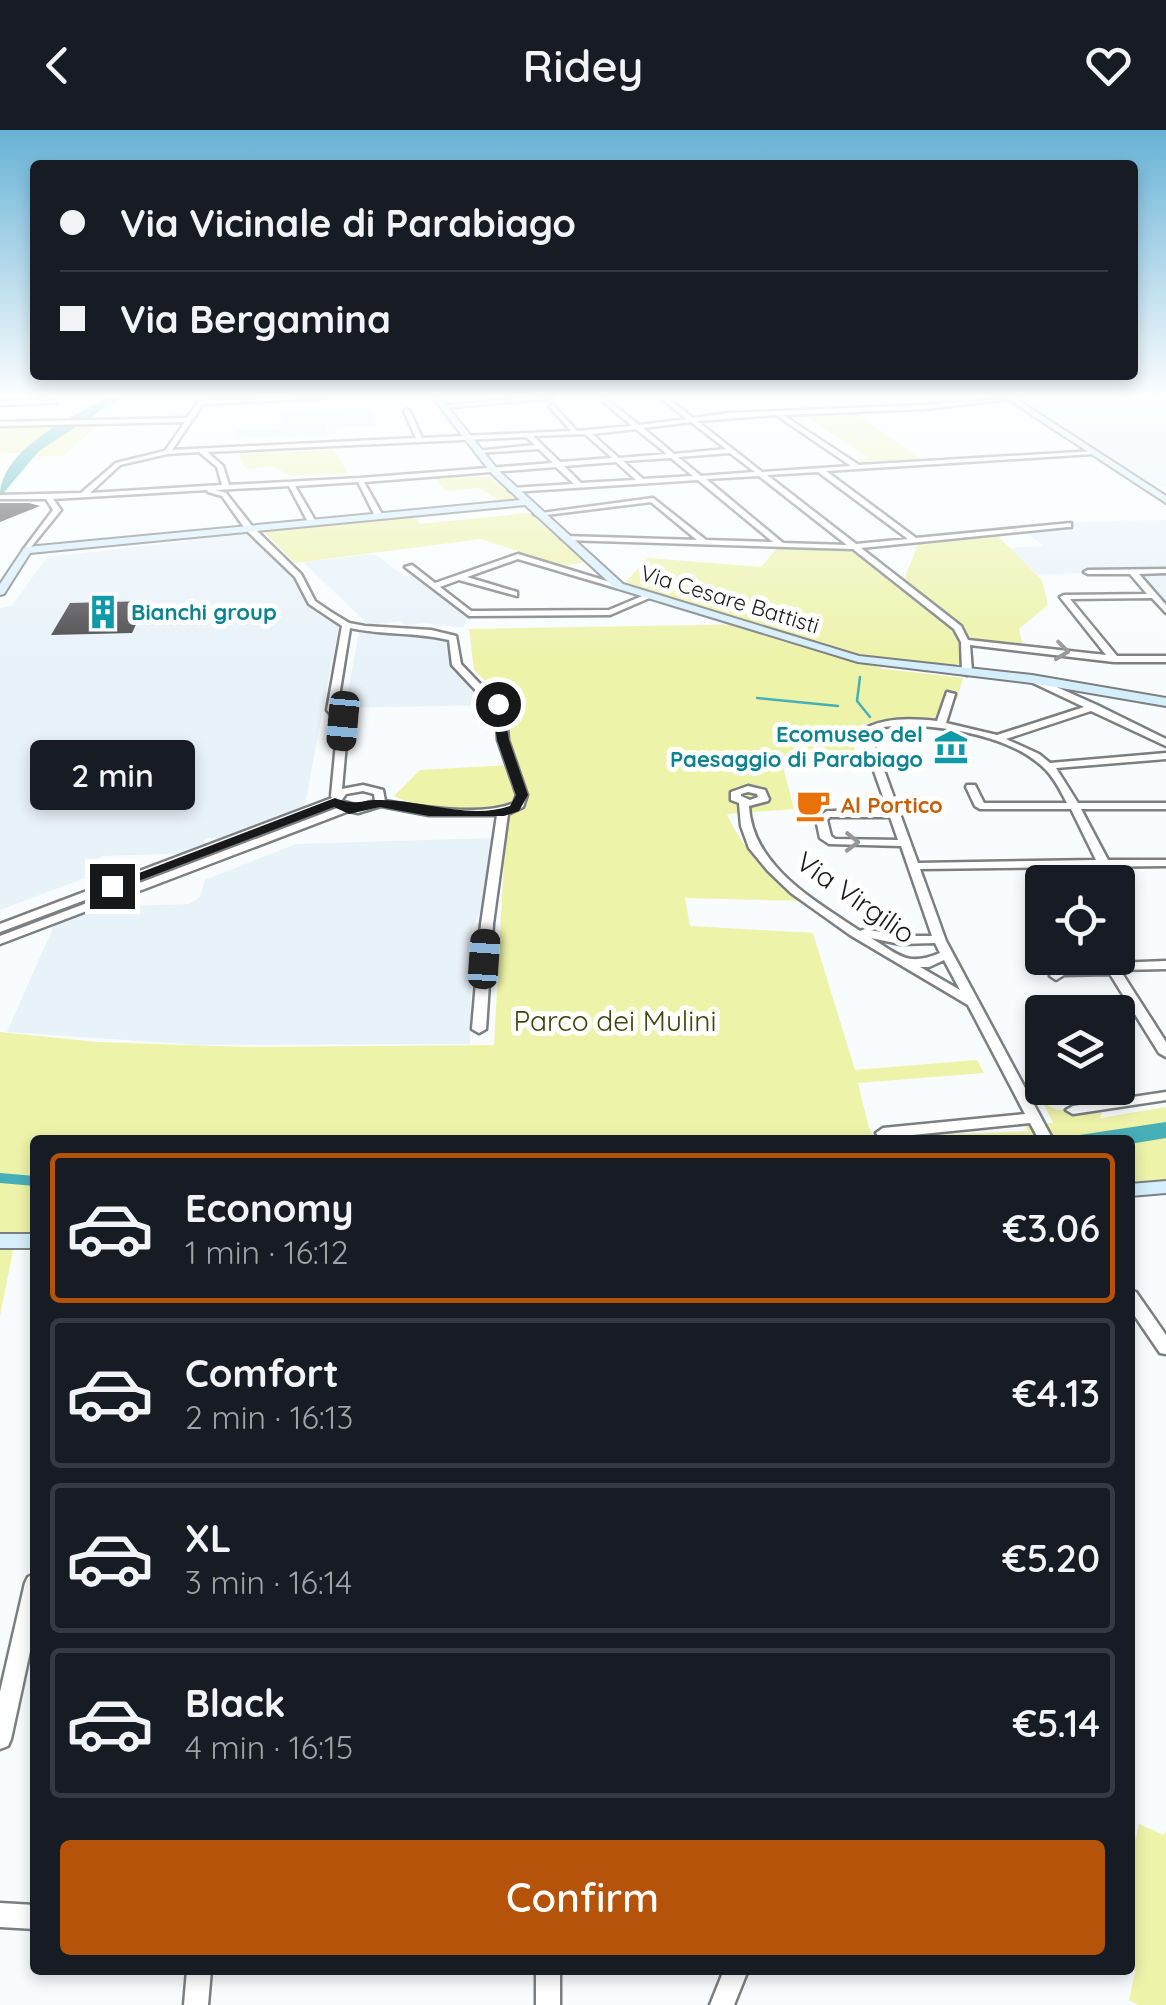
<!DOCTYPE html>
<meta charset="utf-8">
<style>
:root{--surface:#171b24;--page:#242831;--text:#f1f3f6;--muted:#9ea1a6;--line:#363941;--accent:#b45309}
body{margin:0;font-family:Quicksand,sans-serif;background:var(--page);color:var(--text);height:100vh;display:flex;flex-direction:column;font-size:38px;white-space:nowrap}
*{box-sizing:border-box;margin:0}
p{font-size:32px;color:var(--muted)}
.icon{flex:none;width:55px;height:55px;fill:none;stroke:currentColor;stroke-width:2;stroke-linecap:round;stroke-linejoin:round}
.map{position:relative;flex:1;overflow:hidden}
.details{position:absolute;left:30px;top:1005px;width:1105px;height:840px;display:flex;flex-direction:column;background:var(--surface);border-radius:10px;box-shadow:0 5px 15px #0003}
.details>*{flex:none}
.top-card{position:absolute;left:30px;top:30px;width:1108px;height:220px;border-radius:10px;box-shadow:0 5px 15px #0003;display:grid;align-content:center;height:220px;padding:0 30px;background:var(--surface)}
.controls{position:absolute;left:1025px;top:735px;display:grid;gap:20px}
.controls a{display:grid;place-items:center;width:110px;height:110px;border-radius:10px;background:var(--surface);box-shadow:0 5px 15px #0003;font-size:50px}
.end{position:absolute;width:45px;height:45px;margin:-22px;border:12px solid #171819;background:#fff;box-shadow:0 0 0 5px #fff}
.from{border-radius:50%}
.bubble{position:absolute;height:70px;border-radius:10px;background:var(--surface);box-shadow:0 5px 15px #0003;font-size:32px;font-weight:600;line-height:70px;text-align:center}
.car{position:absolute;width:30px;height:60px;margin:-30px -15px;border-radius:12px;box-shadow:0 0 8px 2px #0007;background:linear-gradient(#222 24%,#8ab4d8 0 40%,#222 0 76%,#8ab4d8 0 86%,#222 0)}
.top-card b{display:flex;align-items:center;gap:35px;height:95px;font-size:38px}
.top-card b+b{border-top:2px solid var(--line)}
.top-card i{width:25px;height:25px;background:var(--text)}
ul{padding:18px 0 0;list-style:none}
li{display:flex;align-items:center;gap:30px;height:150px;margin:0 20px 15px;padding:0 10px;border:5px solid var(--line);border-radius:10px}
li div{flex:1}
li b{display:block;font-size:38px}
li em{font-style:normal;font-weight:600}
li.on{border-color:var(--accent)}
li>.icon{width:90px;height:90px;stroke-width:1.5}
.button{display:flex;gap:20px;margin-top:auto;padding:20px 30px}
.button a{flex:1;height:115px;border-radius:10px;background:var(--accent);color:#fff;font-size:40px;font-weight:600;line-height:115px;text-align:center}
header{display:flex;justify-content:space-between;align-items:center;height:130px;padding:0 30px;background:var(--surface);font-size:45px;font-weight:600}
.map>svg:first-child{display:block}
.built{fill:#e8f2f9}
.green{fill:#edf3a9}
.water{fill:#47afb8}
.lines{fill:none;stroke-linecap:round;stroke-linejoin:round}
.stream{stroke:#47afb8;stroke-width:2.5}
.canal{fill:#47afb8;fill-rule:evenodd}
.river{fill:#47afb8;fill-rule:evenodd}
.building{fill:#48474a}
.street-casing{stroke:#7c7f81;stroke-width:5}
.secondary-casing{stroke:#7c7f81;stroke-width:4}
.street{fill:#fff;fill-rule:evenodd}
.secondary{fill:#d5eefc;fill-rule:evenodd}
.oneway{stroke:#979798}
.route{fill:#171819}
.labels{text-anchor:middle;dominant-baseline:central;stroke-width:10;stroke-linejoin:round;paint-order:stroke}
.far-street-label{font-size:22px;fill:#171819;stroke:#fff}
.far-culture-label{font-size:22px;font-weight:bold;fill:#0d838f;stroke:#fff;text-anchor:start}
.far-food-label{font-size:22px;font-weight:bold;fill:#c56008;stroke:#fff;text-anchor:start}
.street-label{font-size:28px;fill:#171819;stroke:#fff}
.park-label{font-size:28px;fill:#41430a;stroke:#fff}
</style>
<header><svg class="icon" aria-label="back" viewBox="0 0 24 24"><path d="M15 5l-7 7 7 7"/></svg>Ridey<svg class="icon" aria-label="heart" viewBox="0 0 24 24"><path d="M12 20l-8-8c-3-5 5-10 8-4 3-6 11-1 8 4z"/></svg></header>
<div class="map">
<svg width="1166" height="1875" viewBox="0 0 1166 1875">
<rect width="100%" height="100%" fill="#f9fcfe"/>
<g class="built">
<path d="M1166,268V357L1149,358L1012,269Z"/>
<path d="M367,278L377,286L373,287L377,295L326,298L328,306L237,309L235,300L281,299L277,294L285,292L282,284Z"/>
<path d="M1166,390V479L1132,441L1038,445L1008,418L1044,416L1019,398L1077,392Z"/>
<path d="M247,400L290,443L307,474L339,494L304,680L226,709L205,708L203,718L192,723L103,726L93,731L85,748L0,780V478L12,476L47,427L188,411L187,405Z"/>
<path d="M375,424L404,446H417L468,485L463,498L424,493L406,496L401,491L369,495L303,432Z"/>
<path d="M359,502L446,507L450,531L491,575L345,578Z"/>
<path d="M492,708L481,781L472,797L470,914L198,915L7,902L55,793L101,777L189,774L200,767L205,750L296,714Z"/>
</g>
<g class="green">
<path d="M853,281L921,330L863,334L857,330L869,328L808,288L789,289L780,283Z"/>
<path d="M100,293L63,326C24,325 20,328 6,364L0,366V354L26,324L0,322V294Z"/>
<path d="M334,320L348,343L291,346L272,336L247,339L238,324Z"/>
<path d="M489,347L516,369L502,373L479,358L445,361L435,348Z"/>
<path d="M529,383L585,432L562,436L481,409L295,433L260,398L412,385L420,394Z"/>
<path d="M996,404L1042,450L1048,475L1019,499L1023,518L962,513V532L951,537L874,530L808,514L884,539L963,548L957,569L946,567L934,590L896,588L860,595L859,605H850L860,632L782,633L794,679L727,684C743,721 771,747 803,771L685,768L690,796L813,803L855,940L977,930L984,943L858,953L869,998L875,1007L1028,1001L1024,994L1053,993L1044,974L1058,980L1092,973L1102,983L1100,988L1166,977V1051L1130,1053V1010H35V1106H16L0,1186V902L97,912L247,917L494,915L507,678C468,676 430,684 394,666L420,640L512,635L509,597L514,596L509,574L474,540L469,499L752,494L625,452L648,428L761,437L779,416L851,419L894,451L904,450L919,412Z"/>
<path d="M1139,1694L1164,1705L1166,1700V1875H1139L1129,1870L1136,1838L1130,1835V1733Z"/>
</g>
<path class="water" d="M1166,992V1008L1130,1014V1010H1046Z"/>
<g class="lines">
<g class="stream">
<path d="M860,547L857,571L870,587"/>
<path d="M757,568L838,576"/>
</g>
<path class="canal" d="M0,1043L35,1046V1056L0,1053Z"/>
<path class="river" d="M107,268H120L39,321L0,367C0,319 70,288 107,268Z"/>
</g>
<g class="building">
<path d="M0,373H29L40,376L0,392Z"/>
<path d="M147,471L132,503L51,505L70,473Z"/>
</g>
<g class="lines">
<g class="street-casing">
<g id="street">
<path d="M201,268H207L205,270L328,268L203,274L172,320L416,308L404,281L407,279L410,281L422,308L571,301L550,277L552,274L577,301L632,296L604,272L606,269L639,295L687,289L661,268H668L693,288L730,283L925,275L1019,268L925,279L783,285L859,335L1095,321L1093,324L826,341L916,408L1071,393V397H1068L861,418L961,496L968,510L1106,525L1060,467L1064,465L1147,464L1130,444H1088L1084,442L1088,440L1166,439V443L1139,444L1166,475V483L1152,468L1070,469L1117,526H1166V532H1114L970,515L972,542L967,545L962,542L961,512L954,499L853,419L565,410L561,408L565,406L697,410L651,372L538,386L534,384L653,368L706,410L773,412L698,350L512,362L509,360L512,358L574,354L556,337L364,352L383,386L379,388L375,386L358,352L295,356L316,392L312,394L308,392L289,356L215,360L226,363L252,396L301,444L315,471L331,482L349,493L365,496L431,500L456,506L461,534L506,581L508,610L527,665L523,677L508,684L493,794L486,899L479,903L472,899L481,794L497,685H429L381,676L358,683L349,681L0,814V806L340,677L335,676L0,802V794L332,668L331,666L338,592L327,580L342,496L309,474L295,447L246,400L222,366L208,362L207,360L53,369L61,380L27,422L23,420L53,380L46,369H0V365L81,363L116,333L165,321L185,292L0,296V292L187,288ZM776,285L851,336L762,342L697,291ZM691,292L726,319L674,324L643,298ZM636,299L667,324L619,328L592,304ZM585,304L612,328L560,332L533,306ZM526,307L535,315L475,321L478,323L539,319L553,333L360,348L229,355L223,336L207,322ZM199,322L217,337L222,355L90,363L120,335L167,324ZM730,323L755,342L701,346L678,327ZM671,328L693,346L643,349L623,331ZM616,332L636,350L581,353L564,336ZM818,342L908,409L856,414L767,345ZM759,346L847,415L783,413L706,349ZM350,498C382,505 416,502 449,510L452,535L496,582L498,610L517,665L514,673C482,687 420,677 385,671L383,660L363,655L342,659L348,591L337,579ZM363,661L374,664L375,671L358,676L341,671L346,664Z"/>
<path d="M525,268H553L443,278L440,276Z"/>
<path d="M0,271H53L56,273L0,275Z"/>
<path d="M518,424L623,456L616,458L518,429L467,447L517,462V466L459,450L440,457L471,481H482L609,480L647,464L654,466L610,485L469,486L405,437L412,435L435,453Z"/>
<path d="M1032,546L1097,575L1166,609V616L1091,581L1006,609L1039,624L1050,633L1166,623V629L1056,638L1078,673H1166V679H1081L1108,730H1166V736L920,739L946,811L1053,1010H1039L1030,993L883,1008L878,1006L876,1003L883,998L1025,984L968,875L850,805L791,763L768,741L749,718L741,696L739,673L731,670V662L748,656L765,660L769,669L768,671L749,676C752,736 815,771 860,801L865,799L900,806H932L901,716L829,714L820,708L816,689L827,681H888L860,601C883,587 911,588 937,591L947,562L955,564L946,593L997,605L1084,577L1029,551L1027,549ZM904,595C949,597 1013,606 1046,640C1055,649 1061,662 1067,673H984L975,655H967L966,657L975,676L980,679H1071L1096,730L918,733L870,602L883,597ZM748,662L757,664L758,667L750,670L741,666V664ZM830,687H890L898,710L835,709L831,706L827,690ZM871,808L900,814L935,813L940,823C907,837 899,825 871,808ZM944,830L960,860L920,837H929Z"/>
<path d="M1100,828H1112L1115,833L1166,831V839L1120,840L1166,912V927L1159,923L1110,844L1064,845L1056,850L1050,846L1057,838L1061,837L1105,836Z"/>
<path d="M1166,962V970L1073,984L1066,980L1073,976Z"/>
<path d="M1130,1160L1136,1162L1166,1205V1224L1160,1223L1130,1179Z"/>
<path d="M35,1444V1498L11,1609L8,1616L0,1619V1562L25,1453L28,1447Z"/>
<path d="M0,1773L35,1775V1799L0,1797Z"/>
<path d="M187,1840H211L208,1875H184Z"/>
<rect x="536" y="1840" width="24" height="35"/>
<path d="M724,1840H748L734,1875H710Z"/>
</g>
</g>
<g class="secondary-casing">
<g id="secondary">
<path d="M433,268H441L498,340L623,454L859,526L1032,545L1166,568V576L1032,553L858,532L615,458L525,375L30,423L4,464L0,465V454L24,418L27,417L520,370L492,344Z"/>
<path d="M1006,268H1015L1166,366V373Z"/>
<path d="M1166,1051V1063L1130,1066V1054Z"/>
<rect x="0" y="1104" width="35" height="14"/>
</g>
</g>
<use href="#street" class="street"/>
<use href="#secondary" class="secondary"/>
</g>
<defs><path id="oneway-chevron" d="M-2-3.5L2.5 0L-2 3.5" fill="none" stroke-width="1.6" stroke-linecap="round" stroke-linejoin="round" transform="scale(2.5)"/></defs>
<g class="oneway">
<use href="#oneway-chevron" transform="translate(1062 521) rotate(7)"/>
<use href="#oneway-chevron" transform="translate(852 712) rotate(1)"/>
</g>
<linearGradient id="sky" x2="0" y2="1"><stop stop-color="#67b2d5"/><stop offset="0.5" stop-color="#fcfeff"/><stop offset="1" stop-color="#fcfeff" stop-opacity="0"/></linearGradient>
<rect width="1166" height="531" fill="url(#sky)"/>
<path class="route" d="M498,571L503,574L509,610L528,665L519,681L504,686H429L380,677L349,684L334,677L117,759L105,756L335,668C358,677 360,669 381,670C422,670 470,690 510,676L516,665L497,610L492,574Z"/>
<defs>
<g id="building-bare" transform="scale(2.7)"><path d="M-4-6H4V6H1V3H-1V6H-4ZM-2.5-4.3h1.7v1.8h-1.7ZM.8-4.3h1.7v1.8H.8ZM-2.5-1h1.7V.8h-1.7ZM.8-1h1.7V.8H.8Z" fill="#0f9aa8" stroke="#fff" stroke-width="2.5" paint-order="stroke"/></g>
<g id="museum-bare" transform="scale(2.7)"><path d="M0-6L6-3V-2H-6V-3ZM-5-1h2V3h-2ZM-1-1h2V3h-2ZM3-1h2V3H3ZM-6 4H6V6H-6Z" fill="#0f9aa8" stroke="#fff" stroke-width="2.5" paint-order="stroke"/></g>
<g id="cafe-bare" transform="scale(2.7)"><path d="M-5.5-4.5H6V0H3Q3 3.5 0 3.5H-2.5Q-5.5 3.5-5.5 0ZM3-3.2v2h1.7v-2ZM-6 4.5H4V6H-6Z" fill="#e8710a" stroke="#fff" stroke-width="2.5" paint-order="stroke"/></g>
</defs>
<g fill-rule="evenodd">
<use href="#building-bare" x="103" y="482"/>
<use href="#museum-bare" x="951" y="617"/>
<use href="#cafe-bare" x="813" y="675"/>
</g>
<g class="labels">
<g class="far-street-label">
<text transform="translate(730 469) rotate(17)">Via Cesare Battisti</text>
</g>
<g class="far-culture-label">
<text x="131" y="482">Bianchi group</text>
<text x="923" y="604" text-anchor="end">Ecomuseo del<tspan x="923" dy="25">Paesaggio di Parabiago</tspan></text>
</g>
<g class="far-food-label">
<text x="841" y="675">Al Portico</text>
</g>
<g class="street-label">
<text transform="translate(856 767) rotate(35)">Via Virgilio</text>
</g>
<g class="park-label">
<text x="615" y="890">Parco dei Mulini</text>
</g>
</g>
</svg>
<div class="controls">
<a><svg class="icon" aria-label="locate" viewBox="0 0 24 24"><circle cx="12" cy="12" r="6"/><path d="M12 2v4M12 18v4M2 12h4M18 12h4"/></svg></a>
<a><svg class="icon" aria-label="layers" viewBox="0 0 24 24"><path d="M12 4l9 5-9 5-9-5zM3 14l9 5 9-5"/></svg></a>
</div>
<i class="end from" style="left:498px;top:574px"></i>
<i class="end" style="left:112px;top:756px"></i>
<div class="bubble" style="left:30px;top:610px;width:165px">2 min</div>
<i class="car" style="left:343px;top:591px;rotate:185deg"></i>
<i class="car" style="left:484px;top:829px;rotate:4deg"></i>
<div class="top-card">
<b><i class="from"></i>Via Vicinale di Parabiago</b>
<b><i></i>Via Bergamina</b>
</div>
<section class="details">
<ul>
<li class="on"><svg class="icon" aria-label="car" viewBox="0 0 24 24"><path d="M5 17H2v-5l4-1 3-4h7l3 4 3 1v5h-3M9 17h6M6 11h13"/><circle cx="7" cy="17" r="2"/><circle cx="17" cy="17" r="2"/></svg><div><b>Economy</b><p>1 min · 16:12</p></div><em>€3.06</em></li>
<li><svg class="icon" aria-label="car" viewBox="0 0 24 24"><path d="M5 17H2v-5l4-1 3-4h7l3 4 3 1v5h-3M9 17h6M6 11h13"/><circle cx="7" cy="17" r="2"/><circle cx="17" cy="17" r="2"/></svg><div><b>Comfort</b><p>2 min · 16:13</p></div><em>€4.13</em></li>
<li><svg class="icon" aria-label="car" viewBox="0 0 24 24"><path d="M5 17H2v-5l4-1 3-4h7l3 4 3 1v5h-3M9 17h6M6 11h13"/><circle cx="7" cy="17" r="2"/><circle cx="17" cy="17" r="2"/></svg><div><b>XL</b><p>3 min · 16:14</p></div><em>€5.20</em></li>
<li><svg class="icon" aria-label="car" viewBox="0 0 24 24"><path d="M5 17H2v-5l4-1 3-4h7l3 4 3 1v5h-3M9 17h6M6 11h13"/><circle cx="7" cy="17" r="2"/><circle cx="17" cy="17" r="2"/></svg><div><b>Black</b><p>4 min · 16:15</p></div><em>€5.14</em></li>
</ul>
<div class="button"><a>Confirm</a></div>
</section>
</div>
